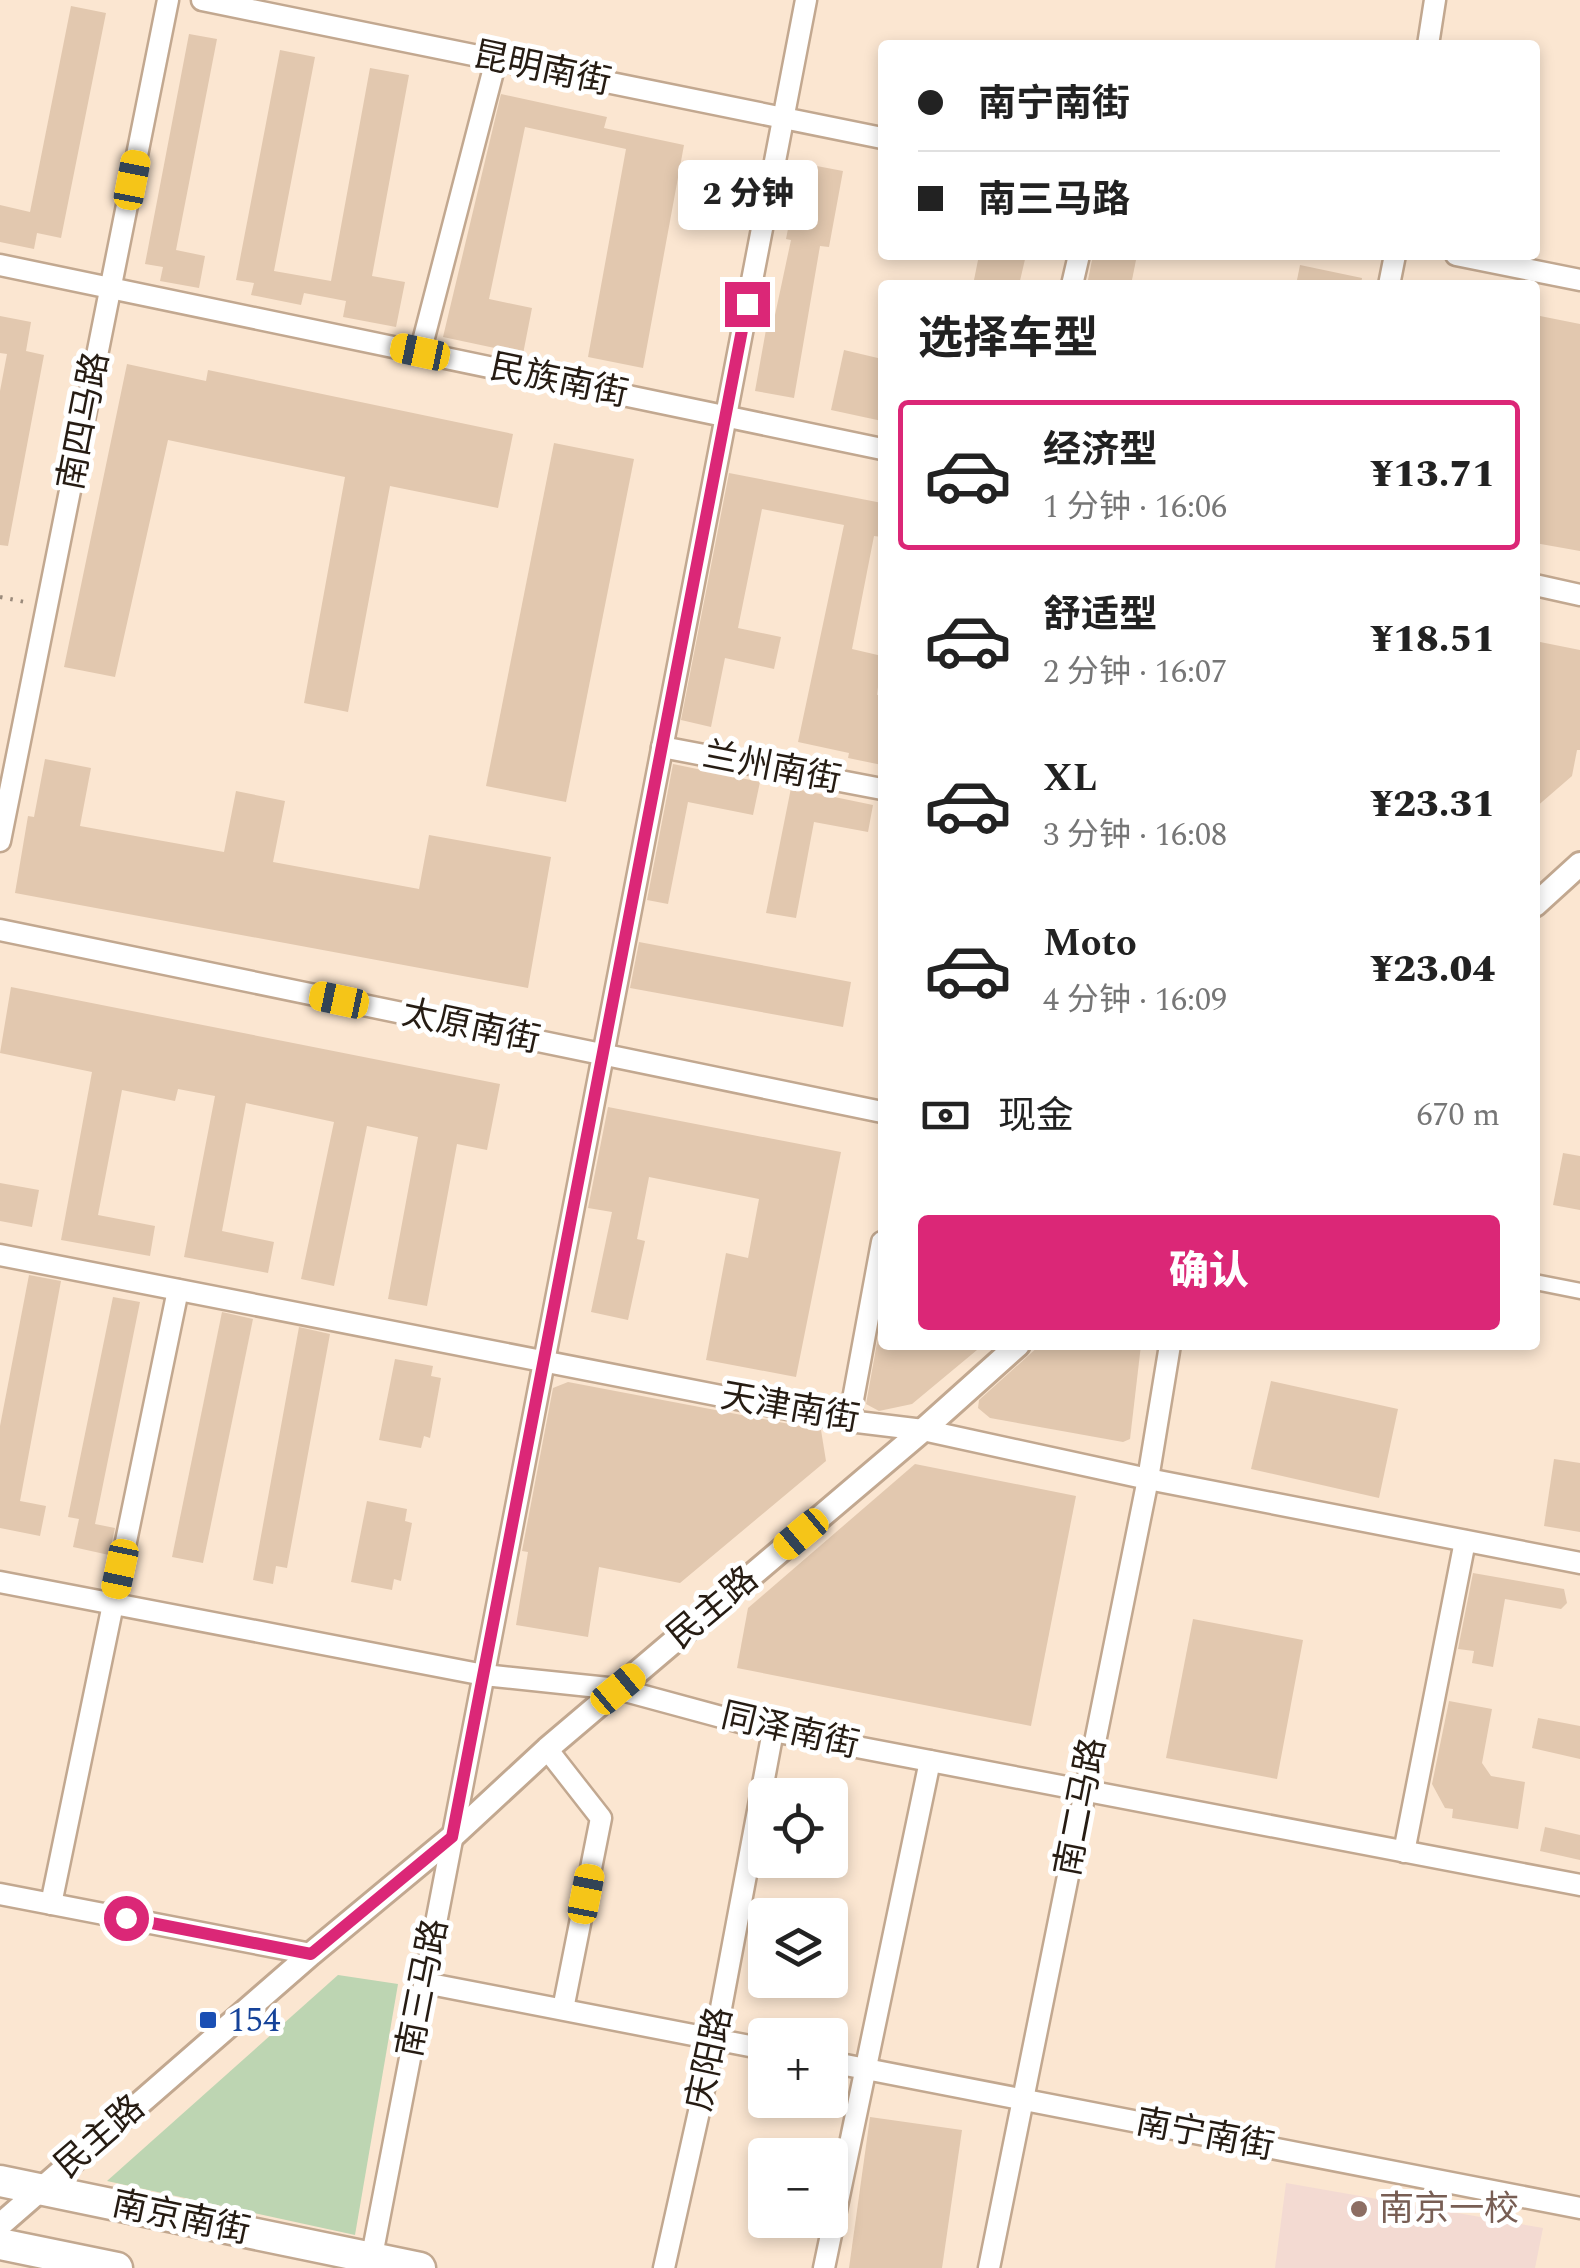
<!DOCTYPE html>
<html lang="zh">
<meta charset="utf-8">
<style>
:root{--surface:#fff;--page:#f2f2f2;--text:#222;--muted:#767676;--line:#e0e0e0;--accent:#db2777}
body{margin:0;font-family:Spectral,"Noto Sans SC",serif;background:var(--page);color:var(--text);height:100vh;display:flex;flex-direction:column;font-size:38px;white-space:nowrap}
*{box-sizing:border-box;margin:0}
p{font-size:32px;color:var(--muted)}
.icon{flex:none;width:55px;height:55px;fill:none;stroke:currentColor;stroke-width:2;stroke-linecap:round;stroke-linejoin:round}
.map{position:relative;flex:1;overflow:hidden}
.drawer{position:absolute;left:878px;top:280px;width:662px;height:1070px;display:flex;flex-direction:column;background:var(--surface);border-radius:10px;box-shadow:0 5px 15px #0003}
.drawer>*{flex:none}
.top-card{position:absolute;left:878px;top:40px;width:662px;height:220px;border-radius:10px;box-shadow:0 5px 15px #0003;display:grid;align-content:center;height:220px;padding:0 40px;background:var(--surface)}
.tools{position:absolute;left:748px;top:1778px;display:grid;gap:20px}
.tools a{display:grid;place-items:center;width:100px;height:100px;border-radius:10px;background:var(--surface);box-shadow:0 5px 15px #0003;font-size:50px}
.end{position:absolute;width:45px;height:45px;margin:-22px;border:12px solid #db2777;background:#fff;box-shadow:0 0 0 5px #fff}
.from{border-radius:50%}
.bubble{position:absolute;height:70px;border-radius:10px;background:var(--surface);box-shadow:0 5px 15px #0003;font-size:32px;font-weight:800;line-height:70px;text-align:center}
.car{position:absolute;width:30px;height:60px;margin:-30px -15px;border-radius:12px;box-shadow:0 0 8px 2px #0007;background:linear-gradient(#f5c518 24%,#345 0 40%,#f5c518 0 76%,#345 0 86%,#f5c518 0)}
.top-card b{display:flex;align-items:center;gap:35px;height:95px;font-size:38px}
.top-card b+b{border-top:2px solid var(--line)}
.top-card i{width:25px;height:25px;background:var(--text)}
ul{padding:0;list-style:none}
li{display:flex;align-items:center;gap:30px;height:150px;margin:0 20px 15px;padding:0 20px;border:5px solid transparent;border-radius:10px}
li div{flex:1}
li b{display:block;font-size:38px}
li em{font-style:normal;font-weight:800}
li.current{border-color:var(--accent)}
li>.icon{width:90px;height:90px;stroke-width:1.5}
h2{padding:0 40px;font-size:45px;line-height:120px}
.pay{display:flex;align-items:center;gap:25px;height:110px;padding:0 40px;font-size:38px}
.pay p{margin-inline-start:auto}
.button{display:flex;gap:20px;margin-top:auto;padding:20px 40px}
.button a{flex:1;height:115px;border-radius:10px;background:var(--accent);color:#fff;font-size:40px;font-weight:800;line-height:115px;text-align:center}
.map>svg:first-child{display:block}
.education{fill:#f3dad2}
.green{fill:#bdd5b2}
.building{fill:#e2c8af}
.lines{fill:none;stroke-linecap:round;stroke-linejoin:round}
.pedestrian-casing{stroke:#c2a890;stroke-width:19}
.minor-casing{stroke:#c2a890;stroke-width:25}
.tertiary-casing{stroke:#c2a890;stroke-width:28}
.primary-casing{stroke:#c2a890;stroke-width:35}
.path{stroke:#9a8a7b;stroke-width:4;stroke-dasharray:2.5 8;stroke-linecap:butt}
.pedestrian{stroke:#fff;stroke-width:14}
.minor{stroke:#fff;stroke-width:20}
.tertiary{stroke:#fff;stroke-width:22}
.primary{stroke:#fff;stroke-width:30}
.route{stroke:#db2777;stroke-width:12}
.transit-dot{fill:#1a4fb4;stroke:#fff;stroke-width:4}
.education-dot{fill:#8d6e63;stroke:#fff;stroke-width:4}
.labels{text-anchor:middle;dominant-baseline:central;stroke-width:10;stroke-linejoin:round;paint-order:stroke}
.street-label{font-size:35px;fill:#261c13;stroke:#fff}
.transit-label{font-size:35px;fill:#164399;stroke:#fff;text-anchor:start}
.education-label{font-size:35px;fill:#785e54;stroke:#fff;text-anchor:start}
</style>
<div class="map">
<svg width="1580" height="2268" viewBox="0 0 1580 2268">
<rect width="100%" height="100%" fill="#fbe6d1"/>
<path class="education" d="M1286,2183L1543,2228L1535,2268H1275Z"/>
<path class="green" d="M338,1975L398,1984L355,2235L107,2181Z"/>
<g class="building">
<path d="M71,6L106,13L61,238L37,233L34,249L0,242V205L30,212Z"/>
<path d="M189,34L217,39L176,250L205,256L199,288L160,281L163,267L145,264Z"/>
<path d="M280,50L315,57L274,271L331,281L370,68L409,75L372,276L405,282L396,327L343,317L346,301L304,293L301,305L251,295L254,283L236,280Z"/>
<path d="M501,94L607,117L604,128L684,145L643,368L588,357L626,149L525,127L489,299L532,308L523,354L443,337Z"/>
<path d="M801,163L843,171L829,247L820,246L794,398L755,391L769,313L775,315L791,240L786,239Z"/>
<path d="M979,255H1026L1019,285H973Z"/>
<path d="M1093,255H1137L1131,285H1087Z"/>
<path d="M1300,265L1362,278L1361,285H1296Z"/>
<path d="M1535,315L1580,324V551L1535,543Z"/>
<path d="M0,316L31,322L26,351L44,355L8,546L0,545V391L7,354L0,353Z"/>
<path d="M844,350L882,359V421L831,410Z"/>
<path d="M127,364L206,381L208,370L513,434L498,508L390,486L348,712L304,703L345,477L168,440L115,677L64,667Z"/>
<path d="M554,443L634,459L566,802L486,786Z"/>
<path d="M729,473L882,503V537L874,536L852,649L882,656L877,695L882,694V765L848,758L849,753L798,742L844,525L762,509L738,628L781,637L774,669L725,658L711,727L681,720Z"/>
<path d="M1535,641L1580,650V750H1577L1572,776L1535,808Z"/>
<path d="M45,759L91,768L80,826L224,852L236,791L285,801L273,862L419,889L429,835L551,857L528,988L15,893L28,816L34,817Z"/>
<path d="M673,764L760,782L753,815L688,802L668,904L647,900Z"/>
<path d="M791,788L873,805L868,832L814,822L796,918L766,913Z"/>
<path d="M639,942L851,982L843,1027L630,988Z"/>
<path d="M11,987L500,1084L487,1150L457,1144L427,1306L388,1299L418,1137L367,1126L334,1286L301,1279L334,1122L246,1103L222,1231L274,1242L268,1273L184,1257L215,1096L178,1089L175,1101L122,1090L98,1215L155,1226L150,1256L61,1240L92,1072L0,1053Z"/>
<path d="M608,1107L841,1152L796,1377L706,1360L726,1253L748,1258L759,1199L649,1177L637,1239L645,1241L628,1320L591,1312L612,1212L588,1208Z"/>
<path d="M1563,1153L1580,1156V1210L1553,1205Z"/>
<path d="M0,1183L39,1190L32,1227L0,1221Z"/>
<path d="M29,1275L61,1281L20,1501L46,1506L40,1536L0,1528V1426Z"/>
<path d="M113,1297L140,1302L95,1524L115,1528L109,1555L73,1547L79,1519L68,1517Z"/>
<path d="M222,1312L253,1319L203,1563L172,1557Z"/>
<path d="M882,1315V1345H983L912,1404L879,1411L866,1404Z"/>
<path d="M299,1327L330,1334L287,1568L276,1566L273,1584L253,1580Z"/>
<path d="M1040,1345H1141L1130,1439L1123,1442L990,1418L978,1408L979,1400Z"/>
<path d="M395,1359L433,1366L431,1376L441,1378L430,1438L424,1436L421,1448L379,1440Z"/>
<path d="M1271,1381L1398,1409L1379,1498L1251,1469Z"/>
<path d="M568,1382L821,1430L826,1461L680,1583L599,1567L588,1637L516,1625L528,1552L522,1551L553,1388Z"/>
<path d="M1554,1459L1580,1463V1532L1544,1526Z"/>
<path d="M915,1464L1076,1496L1031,1726L737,1668L748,1608Z"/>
<path d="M367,1501L407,1509L405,1521L412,1523L401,1581L394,1579L392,1590L351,1582Z"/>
<path d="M1473,1573L1564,1589L1567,1603L1561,1609L1505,1599L1493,1667L1472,1663L1474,1651L1458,1649Z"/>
<path d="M1193,1619L1303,1640L1277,1779L1166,1758Z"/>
<path d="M1449,1701L1492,1709L1482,1763L1491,1776L1525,1782L1518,1829L1452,1818L1453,1809L1445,1808L1432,1784Z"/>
<path d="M1538,1718L1580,1726V1759L1532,1748Z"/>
<path d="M1545,1827L1580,1835V1860L1540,1851Z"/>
<path d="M870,2117L962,2130L942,2268H849Z"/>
</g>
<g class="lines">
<g class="pedestrian-casing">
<path id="pedestrian" d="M1535,1282L1580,1291"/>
</g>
<g class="minor-casing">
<g id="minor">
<path d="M202,0L882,138"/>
<path d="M1428,45L1435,0"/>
<path d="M1456,255L1580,280"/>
<path d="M0,265L882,449"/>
<path d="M1072,285L1079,255"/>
<path d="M1389,285L1395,255"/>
<path d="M420,353L496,60"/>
<path d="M1535,585L1580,595"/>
<path d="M662,747L882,789"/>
<path d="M0,841L168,0"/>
<path d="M0,930L882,1112"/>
<path d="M0,1255L849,1421L923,1430L1148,1479L1580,1563"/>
<path d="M849,1421L882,1242"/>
<path d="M0,1582L484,1675L618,1689L773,1731L1580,1885"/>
<path d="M547,1749L601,1818L563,2009"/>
<path d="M1404,1852L1465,1541"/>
<path d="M0,1894L311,1954"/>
<path d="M51,1904L178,1290"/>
<path d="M425,1983L765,2049"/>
<path d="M830,2062L1580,2208"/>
<path d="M370,2266L806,0"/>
<path d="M664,2268L715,2040L773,1731"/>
<path d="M824,2268L930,1761"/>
<path d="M989,2268L1148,1479L1170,1345"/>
</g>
</g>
<g class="tertiary-casing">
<g id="tertiary">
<path d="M1535,905L1580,864"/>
<path d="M0,2225L311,1954L452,1837L547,1749L923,1430L1018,1345"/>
</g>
</g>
<g class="primary-casing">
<g id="primary">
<path d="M0,2181L420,2268"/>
<path d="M0,2244L117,2268"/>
</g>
</g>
<path class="path" d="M0,597L30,603"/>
<use href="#pedestrian" class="pedestrian"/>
<use href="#minor" class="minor"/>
<use href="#tertiary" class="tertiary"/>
<use href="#primary" class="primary"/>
</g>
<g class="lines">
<path class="route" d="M126,1918L311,1954L452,1837L747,304"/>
</g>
<rect class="transit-dot" x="198" y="2010" width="20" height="20" rx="5"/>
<circle class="education-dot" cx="1359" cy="2209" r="10"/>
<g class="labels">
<g class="street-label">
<text transform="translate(542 69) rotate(12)">昆明南街</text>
<text transform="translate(559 381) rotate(12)">民族南街</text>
<text transform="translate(84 421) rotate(-79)">南四马路</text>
<text transform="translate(772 768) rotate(11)">兰州南街</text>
<text transform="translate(471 1027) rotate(12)">太原南街</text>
<text transform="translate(790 1408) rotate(10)">天津南街</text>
<text transform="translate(713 1608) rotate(-40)">民主路</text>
<text transform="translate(790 1731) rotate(13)">同泽南街</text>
<text transform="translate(1081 1807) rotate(-79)">南二马路</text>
<text transform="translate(423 1988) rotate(-79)">南三马路</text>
<text transform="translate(710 2059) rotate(-78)">庆阳路</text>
<text transform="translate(1205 2135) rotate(11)">南宁南街</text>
<text transform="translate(100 2137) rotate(-41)">民主路</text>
<text transform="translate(181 2218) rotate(12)">南京南街</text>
</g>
<g class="transit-label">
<text x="228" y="2020">154</text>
</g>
<g class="education-label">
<text x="1379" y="2209">南京一校</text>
</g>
</g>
</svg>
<div class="tools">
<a><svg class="icon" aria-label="locate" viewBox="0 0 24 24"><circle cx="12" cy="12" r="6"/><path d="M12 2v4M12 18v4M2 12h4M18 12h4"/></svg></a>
<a><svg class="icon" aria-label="layers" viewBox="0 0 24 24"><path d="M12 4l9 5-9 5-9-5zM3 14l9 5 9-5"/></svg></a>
<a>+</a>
<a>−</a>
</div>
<i class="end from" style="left:126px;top:1918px"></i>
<i class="end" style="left:747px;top:304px"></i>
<div class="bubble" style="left:678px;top:160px;width:140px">2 分钟</div>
<i class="car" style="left:132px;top:180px;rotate:11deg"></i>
<i class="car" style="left:420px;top:352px;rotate:282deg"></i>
<i class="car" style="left:339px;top:1000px;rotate:282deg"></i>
<i class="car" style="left:801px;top:1534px;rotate:230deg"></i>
<i class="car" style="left:120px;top:1569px;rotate:192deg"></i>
<i class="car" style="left:618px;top:1689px;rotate:50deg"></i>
<i class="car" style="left:586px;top:1894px;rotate:11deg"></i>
<div class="top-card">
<b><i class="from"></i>南宁南街</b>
<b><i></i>南三马路</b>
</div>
<section class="drawer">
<h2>选择车型</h2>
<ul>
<li class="current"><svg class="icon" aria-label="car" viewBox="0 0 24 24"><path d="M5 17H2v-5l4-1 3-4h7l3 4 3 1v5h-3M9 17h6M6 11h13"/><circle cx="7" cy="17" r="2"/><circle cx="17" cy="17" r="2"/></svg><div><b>经济型</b><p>1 分钟 · 16:06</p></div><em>¥13.71</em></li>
<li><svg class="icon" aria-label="car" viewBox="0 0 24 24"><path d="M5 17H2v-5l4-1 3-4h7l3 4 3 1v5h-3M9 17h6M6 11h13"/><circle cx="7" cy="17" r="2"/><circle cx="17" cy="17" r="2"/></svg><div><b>舒适型</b><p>2 分钟 · 16:07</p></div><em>¥18.51</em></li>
<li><svg class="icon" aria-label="car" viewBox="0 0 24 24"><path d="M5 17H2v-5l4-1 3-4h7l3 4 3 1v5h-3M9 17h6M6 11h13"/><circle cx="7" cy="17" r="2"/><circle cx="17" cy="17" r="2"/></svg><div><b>XL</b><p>3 分钟 · 16:08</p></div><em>¥23.31</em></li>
<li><svg class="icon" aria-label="car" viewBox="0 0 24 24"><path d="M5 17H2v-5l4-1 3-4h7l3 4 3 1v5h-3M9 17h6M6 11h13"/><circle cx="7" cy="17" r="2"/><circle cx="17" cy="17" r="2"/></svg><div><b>Moto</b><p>4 分钟 · 16:09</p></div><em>¥23.04</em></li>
</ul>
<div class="pay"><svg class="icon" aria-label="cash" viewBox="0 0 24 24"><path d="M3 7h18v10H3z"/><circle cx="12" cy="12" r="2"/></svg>现金<p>670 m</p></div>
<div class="button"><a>确认</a></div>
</section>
</div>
